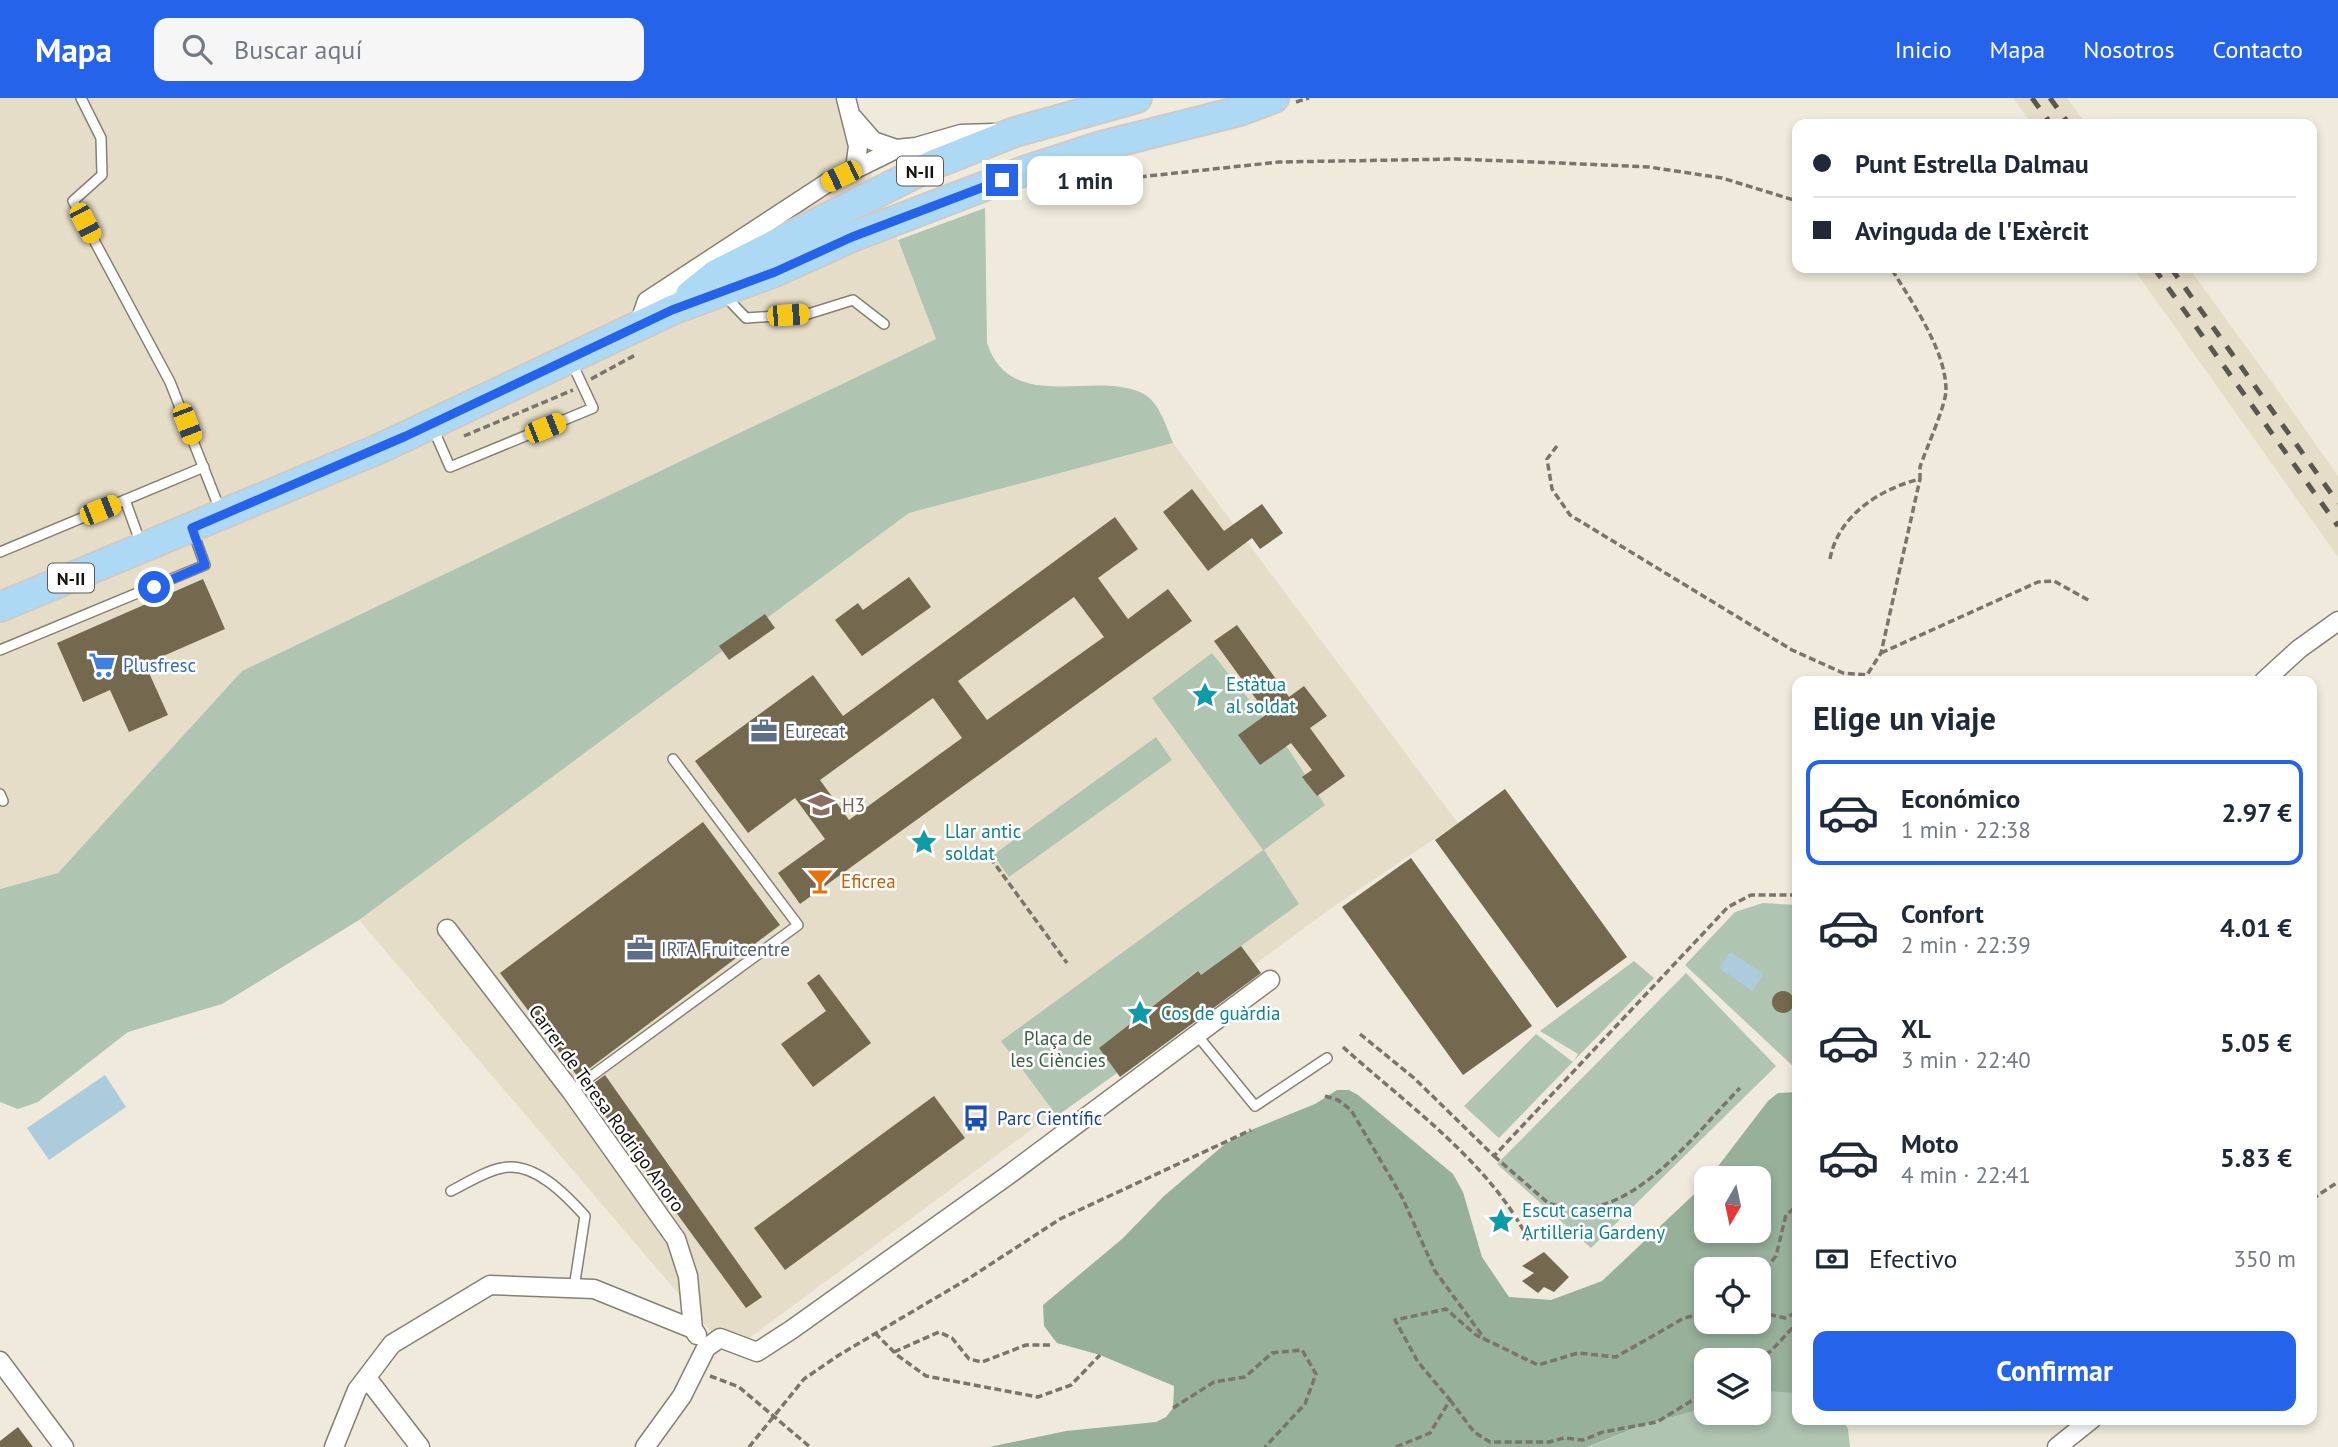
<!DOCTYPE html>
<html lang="es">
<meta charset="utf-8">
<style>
:root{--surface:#fff;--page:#f6f6f7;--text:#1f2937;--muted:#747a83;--line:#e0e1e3;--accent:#2563eb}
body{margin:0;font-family:"PT Sans",sans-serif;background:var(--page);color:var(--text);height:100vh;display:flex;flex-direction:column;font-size:26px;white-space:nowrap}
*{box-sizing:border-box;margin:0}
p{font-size:23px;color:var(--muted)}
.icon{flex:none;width:38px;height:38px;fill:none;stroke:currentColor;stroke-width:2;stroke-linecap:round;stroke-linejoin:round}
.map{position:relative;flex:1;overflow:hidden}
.details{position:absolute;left:1792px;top:578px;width:525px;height:749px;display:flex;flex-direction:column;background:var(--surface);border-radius:14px;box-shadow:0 4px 10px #0003}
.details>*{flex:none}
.guide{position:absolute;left:1792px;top:21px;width:525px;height:154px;border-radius:14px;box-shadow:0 4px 10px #0003;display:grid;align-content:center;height:154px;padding:0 21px;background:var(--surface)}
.needle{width:46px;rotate:189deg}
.tools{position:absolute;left:1694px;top:1068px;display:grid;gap:14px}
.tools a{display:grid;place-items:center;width:77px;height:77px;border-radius:14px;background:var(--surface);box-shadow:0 4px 10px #0003;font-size:35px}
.end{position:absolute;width:32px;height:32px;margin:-16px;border:9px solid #2563eb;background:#fff;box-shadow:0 0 0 4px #fff}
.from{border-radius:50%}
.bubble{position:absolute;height:49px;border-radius:14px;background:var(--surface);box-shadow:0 4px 10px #0003;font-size:23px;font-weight:600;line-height:49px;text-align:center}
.car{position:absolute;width:21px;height:42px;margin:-21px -10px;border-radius:9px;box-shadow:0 0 5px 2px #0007;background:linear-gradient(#f5c518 24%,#345 0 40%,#f5c518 0 76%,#345 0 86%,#f5c518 0)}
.guide b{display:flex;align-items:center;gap:24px;height:66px;font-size:26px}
.guide b+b{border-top:2px solid var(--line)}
.guide i{width:18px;height:18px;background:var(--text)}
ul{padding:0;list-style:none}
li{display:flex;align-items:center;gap:21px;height:105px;margin:0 14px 10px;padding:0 7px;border:4px solid transparent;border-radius:14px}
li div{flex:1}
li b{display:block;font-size:26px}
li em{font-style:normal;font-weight:600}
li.current{border-color:var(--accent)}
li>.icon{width:63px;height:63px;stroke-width:1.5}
h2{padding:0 21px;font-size:32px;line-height:84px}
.pay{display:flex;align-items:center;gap:18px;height:77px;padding:0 21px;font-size:26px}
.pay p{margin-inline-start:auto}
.button{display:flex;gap:14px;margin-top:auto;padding:14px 21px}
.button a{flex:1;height:80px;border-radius:14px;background:var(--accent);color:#fff;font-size:28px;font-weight:600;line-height:80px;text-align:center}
header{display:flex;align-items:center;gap:42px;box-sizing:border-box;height:98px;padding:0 35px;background:var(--accent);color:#fff}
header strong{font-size:33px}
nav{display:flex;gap:38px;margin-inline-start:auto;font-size:24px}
.search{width:490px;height:63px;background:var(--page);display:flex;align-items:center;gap:18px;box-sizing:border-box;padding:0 24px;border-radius:14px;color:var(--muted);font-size:26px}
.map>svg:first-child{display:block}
.built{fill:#e6ddc8}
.green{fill:#b0c4b2}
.forest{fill:#97b09a;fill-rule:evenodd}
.water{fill:#acccdd}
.building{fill:#74684e;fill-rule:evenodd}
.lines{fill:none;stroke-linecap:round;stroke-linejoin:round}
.service-casing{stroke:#868073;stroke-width:12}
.minor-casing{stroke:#868073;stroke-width:21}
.primary-casing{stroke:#cbcbca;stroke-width:32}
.path{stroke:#79756c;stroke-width:3.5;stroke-dasharray:7 3.5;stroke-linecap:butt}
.service{stroke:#fff;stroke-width:9}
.minor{stroke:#fff;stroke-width:18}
.primary{stroke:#add9f4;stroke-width:28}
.rail{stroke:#5a574f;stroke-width:5;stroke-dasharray:12 12;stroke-linecap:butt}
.route{stroke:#2563eb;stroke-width:9}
.labels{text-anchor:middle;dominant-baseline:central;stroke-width:5;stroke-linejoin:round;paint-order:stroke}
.shield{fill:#fff;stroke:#5a5956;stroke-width:2}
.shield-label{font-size:18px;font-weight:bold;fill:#14120d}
.shop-label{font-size:19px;fill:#366cbe;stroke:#fff;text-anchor:start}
.culture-label{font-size:19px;fill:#0d838f;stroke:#fff;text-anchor:start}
.service-label{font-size:19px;fill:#4e5e75;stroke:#fff;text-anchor:start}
.education-label{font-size:19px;fill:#785e54;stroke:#fff;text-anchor:start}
.food-label{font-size:19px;fill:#c56008;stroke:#fff;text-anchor:start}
.park-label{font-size:19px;fill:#3a6240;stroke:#fff}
.street-label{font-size:19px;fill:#14120d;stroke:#fff}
.transit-label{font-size:19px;fill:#164399;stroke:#fff;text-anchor:start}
</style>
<header>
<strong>Mapa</strong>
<div class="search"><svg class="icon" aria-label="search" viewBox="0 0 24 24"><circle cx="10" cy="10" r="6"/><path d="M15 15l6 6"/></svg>Buscar aquí</div>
<nav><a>Inicio</a><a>Mapa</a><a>Nosotros</a><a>Contacto</a></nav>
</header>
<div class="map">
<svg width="2338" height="1349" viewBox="0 0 2338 1349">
<rect width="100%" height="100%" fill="#f0eadc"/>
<g class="built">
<path d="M0,0H842L936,241L242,573L58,775L0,791Z"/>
<path d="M2013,0H2067L2086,26H2032Z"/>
<path d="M2133,170H2189L2274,287L2338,378V459Z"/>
<path d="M1173,345L1458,725L1330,811L729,1255L359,822L909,415Z"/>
</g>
<g class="green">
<path d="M985,110L987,245C1011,317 1092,272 1142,295C1159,303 1166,328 1173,345L909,415L359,822L222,906L128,934L38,1004L18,1011L0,1004V791L58,775L242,573L936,241L898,142Z"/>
<path d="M1212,555L1289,652L1325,707L1264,752L1299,806L1201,877L1197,873L1099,950L1117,975L1057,1018L1001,943L1263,752L1152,600Z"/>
<path d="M1156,639L1172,662L1009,779L993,757Z"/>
<path d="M1763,805L1797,807L1795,970L1685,867L1735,814Z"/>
<path d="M1634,863L1654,880L1499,1040L1464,1008L1536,936L1573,964L1578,956L1540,933Z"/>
<path d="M1686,875L1776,968L1591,1150L1497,1066Z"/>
<path d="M1770,1291L1797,1296V1321H1842L1848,1331L1850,1349H1588L1643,1327L1706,1310V1314H1759V1292Z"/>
</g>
<path class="forest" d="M1337,992H1349L1358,997L1453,1076L1463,1094L1482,1159L1509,1199L1551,1202L1602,1183L1706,1085V1132H1759V1080H1709L1768,1003L1778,995L1797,994V1255L1792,1295L1759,1292V1262H1706V1310L1643,1327L1587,1349H989L1066,1333L1156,1324L1166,1319L1173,1310L1174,1288L1100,1257L1057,1245L1044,1228L1043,1207L1122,1141L1164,1098L1225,1046L1251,1032L1315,1006ZM1706,1171H1759V1223H1706Z"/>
<g class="water">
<path d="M1730,854L1764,876L1752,893L1719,870Z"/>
<path d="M105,977L126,1009L49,1062L27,1030Z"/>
</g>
<g class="building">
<path d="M1192,391L1224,433L1262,406L1283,435L1260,451L1252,440L1208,473L1163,414Z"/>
<path d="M1115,419L1138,451L1098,480L1128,521L1168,491L1192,523L800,806L778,775L825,741L795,700L748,735L695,663L813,577L843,618ZM1074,499L1104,539L987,622L958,583ZM933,600L962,640L849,722L820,682Z"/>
<path d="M909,479L931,509L862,558L835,522L858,505L863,512Z"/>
<path d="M203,481L225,531L145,566L168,617L129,634L110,592L83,604L57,545Z"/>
<path d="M765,516L775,530L729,562L719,548Z"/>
<path d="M1237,527L1289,599L1304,588L1327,618L1310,630L1345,678L1317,698L1302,679L1312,672L1291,645L1260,667L1238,637L1267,616L1214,543Z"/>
<path d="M1505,691L1627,859L1557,910L1435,742Z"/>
<path d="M703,724L780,827L578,979L500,875Z"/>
<path d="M1411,760L1532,928L1463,977L1342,809Z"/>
<path d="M1241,848L1261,875L1120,979L1099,950L1198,873L1201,877Z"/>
<path d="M819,876L871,945L813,989L781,946L826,913L807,885Z"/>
<circle cx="1783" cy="904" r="11"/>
<path d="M605,977L762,1199L746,1210L590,997L587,990Z"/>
<path d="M934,998L965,1040L785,1172L754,1130Z"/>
<path d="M1544,1154L1569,1179L1554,1194L1544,1189L1538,1195L1522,1183L1534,1175L1522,1168Z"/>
<path d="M18,1329L33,1349H0V1343Z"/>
</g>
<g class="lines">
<g class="service-casing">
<g id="service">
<path d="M81,0L101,40L102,77L73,103L170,284L220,412"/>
<path d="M725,198L746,220L808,216L853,202L884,226"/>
<path d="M432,328L450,369L593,310L571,263"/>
<path d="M125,402L141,446"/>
<path d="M0,454L204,369"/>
<path d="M0,552L205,467L193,434"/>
<path d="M0,696L3,703"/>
<path d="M1197,937L1255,1008L1327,960"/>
<path d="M571,993L798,827L673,661"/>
<path d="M451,1093C467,1085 485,1073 502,1070C534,1063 566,1097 585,1118L574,1190"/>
</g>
</g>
<g class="minor-casing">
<g id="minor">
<path d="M846,0L858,48L855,71"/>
<path d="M853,20L873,43L896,51"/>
<path d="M638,229L647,203L827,85L896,51L916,49L961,36L994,35"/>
<path d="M2264,583L2299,551L2338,523"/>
<path d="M447,831L571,993L676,1141L688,1178L693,1231"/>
<path d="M0,1263L64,1349"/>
<path d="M367,1280L420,1349"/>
<path d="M334,1349L357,1292L392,1246L490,1187L594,1191L693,1231L697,1237"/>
<path d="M645,1349L682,1298L706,1250L720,1240L757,1254L791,1232L1007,1078L1270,882"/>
<path d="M2057,1349L2092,1321"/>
</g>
</g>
<g class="primary-casing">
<g id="primary">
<path d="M690,197L716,176L934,66L1015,34L1137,0"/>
<path d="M0,509L381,350L672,212L775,174L852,139L1027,72L1101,48L1240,13L1274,0"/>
</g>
</g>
<g class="path">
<path d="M1296,4L1309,0"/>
<path d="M1128,64L1139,79"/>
<path d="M1098,74L1139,79L1279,64L1456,61L1560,65L1649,69L1722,80L1797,103"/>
<path d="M591,281L637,256"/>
<path d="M464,338L573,292"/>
<path d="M1557,348L1547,361L1552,391L1570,417L1792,552L1843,575L1867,577L1881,555L1920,381"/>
<path d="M1830,461C1838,418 1879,391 1920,381V369C1926,351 1946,307 1946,292C1946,252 1911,203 1891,170"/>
<path d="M1881,555L2038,484L2054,483L2090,503"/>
<path d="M984,751L1067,865"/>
<path d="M1360,936L1414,980L1494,1058L1728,809L1751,797H1797"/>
<path d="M1343,949C1406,1006 1491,1065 1529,1143"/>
<path d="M1325,998L1338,1002L1351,1012L1402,1099L1435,1173L1484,1240"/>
<path d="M1494,1058L1547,1104C1623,1137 1693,1037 1740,990"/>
<path d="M2312,1101L2338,1084"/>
<path d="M1759,1180L1776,1158L1786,1117L1797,1108"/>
<path d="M1759,1214L1785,1220L1797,1214"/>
<path d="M875,1235L897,1257L926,1278L1038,1299L1071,1287L1100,1257"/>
<path d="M894,1254L939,1234L952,1240L969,1261L982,1264L1026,1247H1052"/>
<path d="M1756,1262L1771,1253L1797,1225"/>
<path d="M710,1278L739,1289L810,1349"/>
<path d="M1450,1302L1474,1334L1490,1344H1549L1564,1340L1583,1342L1603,1334L1657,1324L1706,1294"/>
<path d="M1173,1310L1214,1284L1245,1279L1272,1255L1302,1252L1316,1276L1305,1306L1265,1349"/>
<path d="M749,1349L804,1281L839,1257L971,1179L1060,1121L1251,1032"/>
<path d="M1396,1349L1430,1335L1450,1302L1418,1264L1395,1222L1446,1211L1476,1237L1538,1267L1578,1255L1616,1259L1684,1220L1706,1215"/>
</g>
<use href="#service" class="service"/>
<use href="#minor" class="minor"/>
<use href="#primary" class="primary"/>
<g class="rail">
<path d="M2032,0L2051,26"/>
<path d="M2050,0L2069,26"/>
<path d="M2154,170L2338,428"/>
<path d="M2171,170L2338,405"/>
</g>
</g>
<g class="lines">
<path class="route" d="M154,489L205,467L192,430L406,338L672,212L775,174L852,139L1002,82"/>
</g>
<defs>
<g id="supermarket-bare" transform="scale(2.1)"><path d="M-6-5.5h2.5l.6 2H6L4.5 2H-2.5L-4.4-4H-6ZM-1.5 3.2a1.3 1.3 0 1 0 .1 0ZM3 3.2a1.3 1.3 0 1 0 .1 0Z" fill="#3f7fe0" stroke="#fff" stroke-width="2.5" paint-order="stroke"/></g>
<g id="sight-bare" transform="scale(2.1)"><path d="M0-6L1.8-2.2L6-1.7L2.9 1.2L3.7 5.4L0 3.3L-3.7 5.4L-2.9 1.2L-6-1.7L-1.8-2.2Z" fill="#0f9aa8" stroke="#fff" stroke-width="2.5" paint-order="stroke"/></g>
<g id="office-bare" transform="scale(2.1)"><path d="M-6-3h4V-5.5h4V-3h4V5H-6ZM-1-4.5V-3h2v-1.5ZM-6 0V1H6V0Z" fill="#5c6f8a" stroke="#fff" stroke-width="2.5" paint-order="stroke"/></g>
<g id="university-bare" transform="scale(2.1)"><path d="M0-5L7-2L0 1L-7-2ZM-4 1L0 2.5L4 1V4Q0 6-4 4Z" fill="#8d6e63" stroke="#fff" stroke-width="2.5" paint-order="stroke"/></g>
<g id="bar-bare" transform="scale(2.1)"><path d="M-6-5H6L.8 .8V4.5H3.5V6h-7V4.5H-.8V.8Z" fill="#e8710a" stroke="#fff" stroke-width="2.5" paint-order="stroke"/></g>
<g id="bus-bare" transform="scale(2.1)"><path d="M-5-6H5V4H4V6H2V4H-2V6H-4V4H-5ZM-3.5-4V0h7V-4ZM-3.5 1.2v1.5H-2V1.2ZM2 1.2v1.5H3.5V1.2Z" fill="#1a4fb4" stroke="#fff" stroke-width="2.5" paint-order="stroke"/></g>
</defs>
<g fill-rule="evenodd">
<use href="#supermarket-bare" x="102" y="567"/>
<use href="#sight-bare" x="1205" y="597"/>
<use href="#office-bare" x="764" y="633"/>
<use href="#university-bare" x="821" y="707"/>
<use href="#sight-bare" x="924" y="744"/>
<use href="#bar-bare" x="820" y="783"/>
<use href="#office-bare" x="640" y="851"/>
<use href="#sight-bare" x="1140" y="915"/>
<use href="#bus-bare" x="976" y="1020"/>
<use href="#sight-bare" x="1501" y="1123"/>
</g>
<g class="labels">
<g class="shield">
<rect x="897" y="58.5" width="46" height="29" rx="5"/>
<rect x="48" y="465.5" width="46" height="29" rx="5"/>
</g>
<g class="shield-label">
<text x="920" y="73">N-II</text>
<text x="71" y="480">N-II</text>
</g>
<g class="shop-label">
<text x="123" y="567">Plusfresc</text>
</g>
<g class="culture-label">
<text x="1226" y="586">Estàtua<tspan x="1226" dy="22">al soldat</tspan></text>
<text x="945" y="733">Llar antic<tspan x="945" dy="22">soldat</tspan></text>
<text x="1161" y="915">Cos de guàrdia</text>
<text x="1522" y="1112">Escut caserna<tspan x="1522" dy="22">Artilleria Gardeny</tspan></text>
</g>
<g class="service-label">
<text x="785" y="633">Eurecat</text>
<text x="661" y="851">IRTA Fruitcentre</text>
</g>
<g class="education-label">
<text x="842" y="707">H3</text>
</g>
<g class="food-label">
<text x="841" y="783">Eficrea</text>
</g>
<g class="park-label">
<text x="1058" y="940">Plaça de<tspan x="1058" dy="22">les Ciències</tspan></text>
</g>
<g class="street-label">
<text transform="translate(607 1010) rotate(54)">Carrer de Teresa Rodrigo Anoro</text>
</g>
<g class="transit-label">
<text x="997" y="1020">Parc Científic</text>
</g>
</g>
</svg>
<div class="tools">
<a><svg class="needle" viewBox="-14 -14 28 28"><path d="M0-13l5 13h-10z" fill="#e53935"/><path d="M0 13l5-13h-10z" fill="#747a83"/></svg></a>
<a><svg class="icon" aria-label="locate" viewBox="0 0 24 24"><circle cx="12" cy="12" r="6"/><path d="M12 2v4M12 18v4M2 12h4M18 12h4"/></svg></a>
<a><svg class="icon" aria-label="layers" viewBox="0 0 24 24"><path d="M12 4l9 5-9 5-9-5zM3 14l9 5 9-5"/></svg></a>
</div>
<i class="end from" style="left:154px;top:489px"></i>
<i class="end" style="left:1002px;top:82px"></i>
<div class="bubble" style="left:1027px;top:58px;width:116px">1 min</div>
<i class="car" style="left:841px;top:78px;rotate:244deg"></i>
<i class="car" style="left:85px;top:125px;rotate:152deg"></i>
<i class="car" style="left:788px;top:217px;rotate:86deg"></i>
<i class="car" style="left:187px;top:326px;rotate:159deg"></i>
<i class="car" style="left:545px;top:330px;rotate:68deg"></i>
<i class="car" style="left:100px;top:412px;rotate:68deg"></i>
<div class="guide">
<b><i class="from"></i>Punt Estrella Dalmau</b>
<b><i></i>Avinguda de l'Exèrcit</b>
</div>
<section class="details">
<h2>Elige un viaje</h2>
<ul>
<li class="current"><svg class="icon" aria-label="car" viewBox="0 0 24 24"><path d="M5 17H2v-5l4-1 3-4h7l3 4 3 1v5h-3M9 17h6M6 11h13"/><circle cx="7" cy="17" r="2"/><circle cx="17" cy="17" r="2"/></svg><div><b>Económico</b><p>1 min · 22:38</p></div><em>2.97 €</em></li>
<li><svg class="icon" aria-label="car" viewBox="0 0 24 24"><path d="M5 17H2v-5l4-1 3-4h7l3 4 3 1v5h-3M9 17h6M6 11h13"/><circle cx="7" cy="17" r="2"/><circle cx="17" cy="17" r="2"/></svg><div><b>Confort</b><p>2 min · 22:39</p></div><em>4.01 €</em></li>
<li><svg class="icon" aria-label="car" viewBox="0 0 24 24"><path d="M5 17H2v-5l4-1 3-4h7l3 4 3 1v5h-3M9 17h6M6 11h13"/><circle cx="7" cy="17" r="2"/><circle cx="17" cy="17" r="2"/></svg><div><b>XL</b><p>3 min · 22:40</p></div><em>5.05 €</em></li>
<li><svg class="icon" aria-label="car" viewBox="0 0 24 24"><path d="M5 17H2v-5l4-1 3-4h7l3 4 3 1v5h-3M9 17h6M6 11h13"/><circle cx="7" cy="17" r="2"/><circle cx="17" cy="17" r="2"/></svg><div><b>Moto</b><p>4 min · 22:41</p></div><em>5.83 €</em></li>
</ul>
<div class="pay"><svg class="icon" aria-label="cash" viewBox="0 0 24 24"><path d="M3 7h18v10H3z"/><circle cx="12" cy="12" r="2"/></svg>Efectivo<p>350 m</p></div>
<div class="button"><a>Confirmar</a></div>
</section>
</div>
